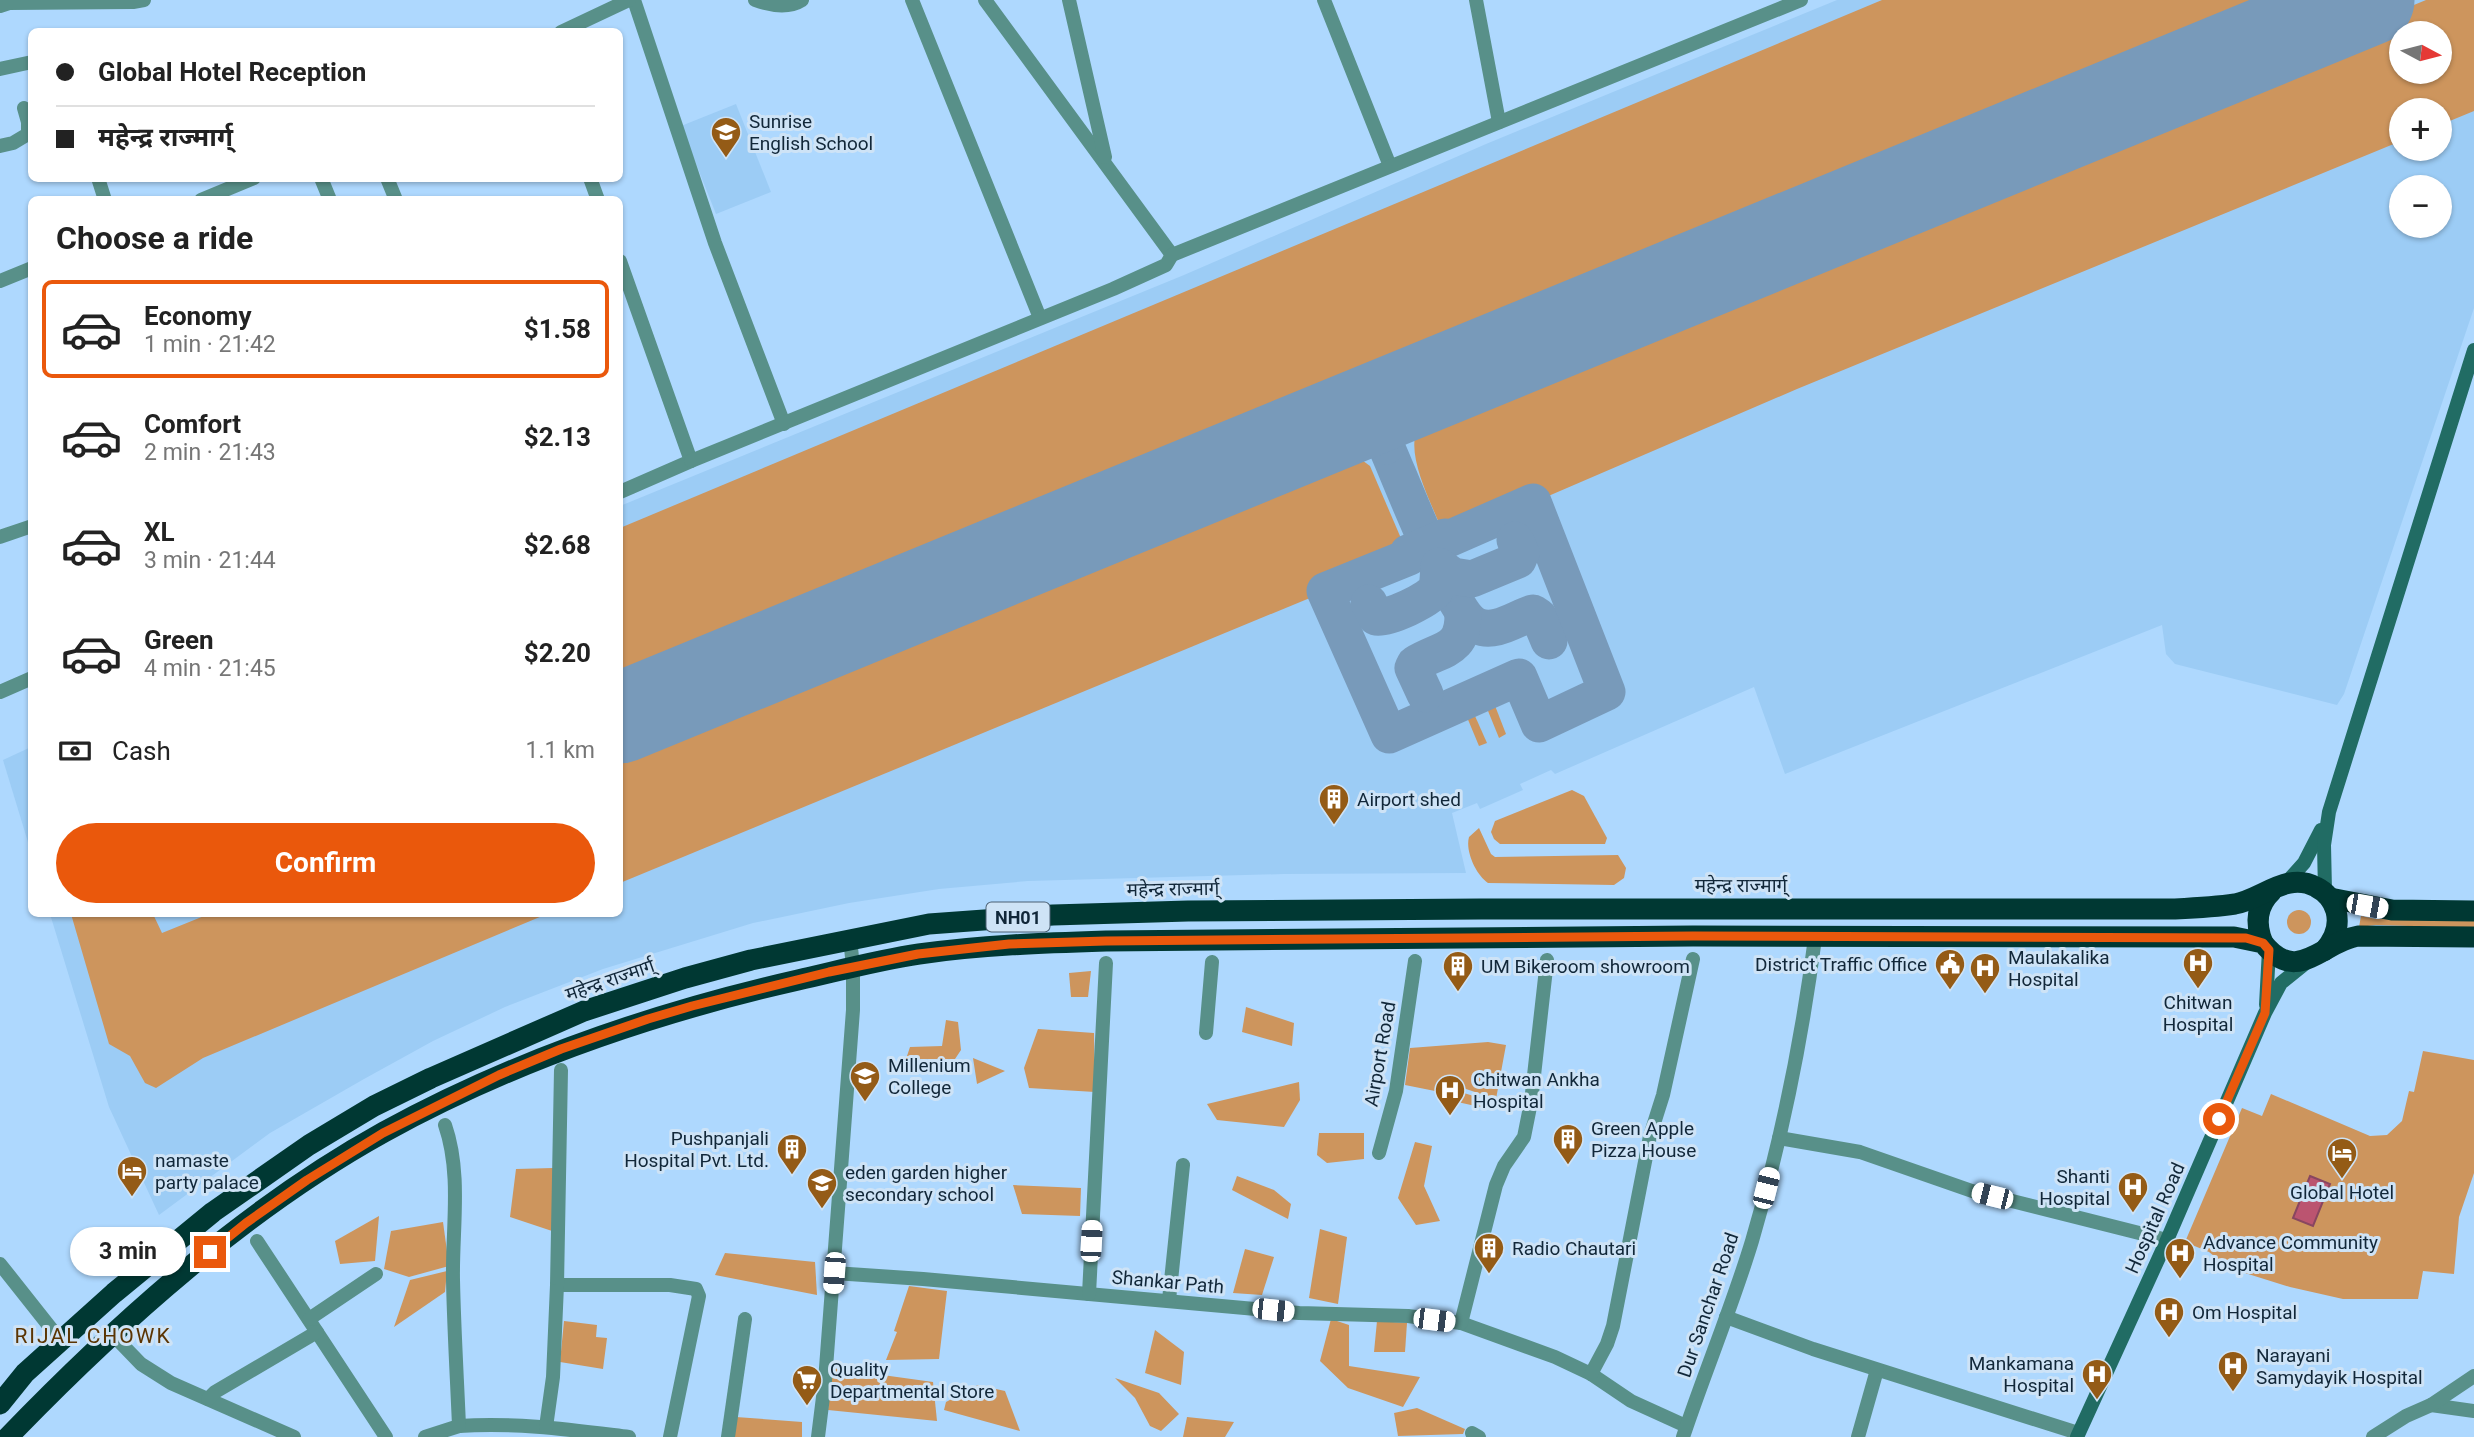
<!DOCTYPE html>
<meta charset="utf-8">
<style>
:root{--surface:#fff;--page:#f6f6f6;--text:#222;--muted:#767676;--line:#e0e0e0;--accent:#ea580c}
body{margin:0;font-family:Roboto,"Noto Sans Devanagari",sans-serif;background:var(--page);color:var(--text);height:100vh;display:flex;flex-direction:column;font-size:26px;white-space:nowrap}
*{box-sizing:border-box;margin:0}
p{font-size:23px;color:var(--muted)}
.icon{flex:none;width:38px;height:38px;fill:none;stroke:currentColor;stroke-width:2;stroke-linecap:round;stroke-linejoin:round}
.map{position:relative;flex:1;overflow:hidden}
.details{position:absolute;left:28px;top:196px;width:595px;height:721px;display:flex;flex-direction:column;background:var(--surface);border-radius:10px;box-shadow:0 2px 5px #0004}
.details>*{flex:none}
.banner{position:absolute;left:28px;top:28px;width:595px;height:154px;border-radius:10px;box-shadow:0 2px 5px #0004;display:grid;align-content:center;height:154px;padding:0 28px;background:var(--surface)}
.needle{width:46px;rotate:97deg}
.fabs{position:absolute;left:2389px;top:21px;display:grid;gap:14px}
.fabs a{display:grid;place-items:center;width:63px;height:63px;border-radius:50%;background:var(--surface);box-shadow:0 2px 5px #0004;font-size:35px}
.end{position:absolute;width:32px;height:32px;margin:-16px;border:9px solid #ea580c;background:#fff;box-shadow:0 0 0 4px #fff}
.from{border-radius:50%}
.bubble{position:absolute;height:49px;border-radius:24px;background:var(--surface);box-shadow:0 2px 5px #0004;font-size:23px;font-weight:700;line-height:49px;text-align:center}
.car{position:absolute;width:21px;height:42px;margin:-21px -10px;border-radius:9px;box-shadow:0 0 5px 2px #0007;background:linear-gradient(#fff 24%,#345 0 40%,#fff 0 76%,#345 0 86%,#fff 0)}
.banner b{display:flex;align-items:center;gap:24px;height:66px;font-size:26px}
.banner b+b{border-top:2px solid var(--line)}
.banner i{width:18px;height:18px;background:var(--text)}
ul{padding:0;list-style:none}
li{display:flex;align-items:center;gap:21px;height:98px;margin:0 14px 10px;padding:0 14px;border:4px solid transparent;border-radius:10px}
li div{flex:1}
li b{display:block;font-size:26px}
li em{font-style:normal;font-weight:700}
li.on{border-color:var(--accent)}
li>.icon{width:63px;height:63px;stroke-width:1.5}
h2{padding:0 28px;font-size:32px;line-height:84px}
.pay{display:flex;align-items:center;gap:18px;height:77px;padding:0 28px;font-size:26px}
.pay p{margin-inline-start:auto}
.cta{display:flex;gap:14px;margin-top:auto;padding:14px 28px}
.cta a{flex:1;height:80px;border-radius:42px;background:var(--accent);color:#fff;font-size:28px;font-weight:700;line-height:80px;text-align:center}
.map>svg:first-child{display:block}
.built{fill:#9cccf5;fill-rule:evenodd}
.green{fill:#cd955d;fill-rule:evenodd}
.water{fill:#bb5470;stroke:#884660;stroke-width:2}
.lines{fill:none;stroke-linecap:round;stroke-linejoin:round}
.taxiway{stroke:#789aba;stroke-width:37}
.runway{stroke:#789aba;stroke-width:91}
.street{stroke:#589089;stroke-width:14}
.secondary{stroke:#216c64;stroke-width:14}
.highway{stroke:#003833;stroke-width:21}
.route{stroke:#ea580c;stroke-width:9}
.labels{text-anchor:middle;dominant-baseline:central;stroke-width:6;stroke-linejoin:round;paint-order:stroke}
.shield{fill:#cee3f6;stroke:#4a5f72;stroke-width:2}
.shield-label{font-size:18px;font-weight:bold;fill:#112739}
.poi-label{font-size:19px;fill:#112739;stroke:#cee3f6;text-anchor:start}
.street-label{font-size:19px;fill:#112739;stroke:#cee3f6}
.neighbourhood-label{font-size:21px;letter-spacing:2px;fill:#5b3503;stroke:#cee3f6}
</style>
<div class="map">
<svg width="2474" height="1437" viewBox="0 0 2474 1437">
<rect width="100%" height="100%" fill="#aed8fe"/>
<g class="built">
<path d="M1837,0H2474V308L2344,694L2337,705L2175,664L2166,654L2162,625L1785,774L1754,687L1555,774L1551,770L1520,784L1523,790L1480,809L1477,803L1452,813L1466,873L1284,874L1028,881L939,889L849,903L753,923L603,969L505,1007L433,1041L364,1079L270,1133L159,1215L109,1107L50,914H620V506L1184,275L1486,144ZM2401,33H2440V72H2401ZM2401,110H2440V149H2401ZM2401,187H2440V226H2401Z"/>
<path d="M736,104L771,192L716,214L681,126Z"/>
<path d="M31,747V852L3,760Z"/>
</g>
<g class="green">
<path d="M1882,0H2261L2260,3L620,680V528Z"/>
<path d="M2426,0H2474V111L2440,125V110H2401V141L1797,389L1446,540C1436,512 1405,458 1417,430C1420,421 1427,415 1434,409ZM2401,33H2440V72H2401Z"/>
<path d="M1336,451L1355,455L1370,466L1409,557L620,883V745Z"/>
<path d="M1518,686L1533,722L1525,726L1509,690Z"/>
<path d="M1492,698L1506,734L1499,738L1484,701Z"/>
<path d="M1471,707L1487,743L1479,746L1464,710Z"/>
<path d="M1572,790L1584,796L1607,838L1605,844H1500L1494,839L1491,832L1495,821Z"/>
<path d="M1479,828L1491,854L1495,857L1618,855L1626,868L1624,878L1614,885L1488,883C1476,875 1465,851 1469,837Z"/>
<circle cx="2299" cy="922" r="12"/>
<path d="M71,914H153L162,933L209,914H547L203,1058L156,1088L145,1083L130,1056L109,1044Z"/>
<path d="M2361,916L2376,919L2474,920V928L2376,925L2359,927Z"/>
<path d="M1091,971L1088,997H1071L1069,973Z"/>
<path d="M1246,1007L1294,1023L1292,1046L1242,1032Z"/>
<path d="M946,1020L958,1022L961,1050L955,1059H906L910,1047L942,1046Z"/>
<path d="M1038,1029L1094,1033L1095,1092L1029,1088L1024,1068Z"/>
<path d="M1488,1042L1506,1045L1496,1099L1460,1087L1454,1090L1490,1101L1489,1109L1444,1099L1445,1093L1405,1085L1410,1048Z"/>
<path d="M2423,1051L2474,1060V1173L2459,1217L2454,1274L2423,1271L2418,1299H2343L2290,1287L2229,1268L2209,1252L2185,1242L2242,1108L2262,1116L2271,1094L2370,1136L2387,1135L2402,1121L2409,1091L2414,1092Z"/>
<path d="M973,1058L1005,1071L977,1084Z"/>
<path d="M1299,1082L1300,1100L1284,1127L1217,1120L1207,1104Z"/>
<path d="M1319,1133H1364V1159L1327,1163L1317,1155Z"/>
<path d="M1415,1142L1432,1146L1424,1186L1440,1221L1416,1225L1398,1198Z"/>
<path d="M553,1168L552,1231L510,1217L516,1169Z"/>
<path d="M1237,1176L1274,1190L1291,1204L1288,1219L1232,1190Z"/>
<path d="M1013,1185L1081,1188L1080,1216L1022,1214Z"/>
<path d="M379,1216L375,1261L340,1264L335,1241Z"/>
<path d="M443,1222L449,1266L409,1277L384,1269L391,1231Z"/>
<path d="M1320,1229L1347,1237L1338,1304L1309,1298Z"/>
<path d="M1245,1249L1274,1257L1262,1295L1233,1293Z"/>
<path d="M725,1253L815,1262L817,1295L715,1275Z"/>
<path d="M447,1271L445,1292L394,1327L410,1280Z"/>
<path d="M909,1286L947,1291L939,1359L886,1360L897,1332L894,1331Z"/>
<path d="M1331,1319L1349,1325V1366L1420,1377L1403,1407L1348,1388L1320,1361Z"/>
<path d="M564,1321L597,1325L596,1337L607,1338L603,1369L560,1362Z"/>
<path d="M1377,1321L1407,1323L1405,1352H1374Z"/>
<path d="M1155,1330L1184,1352L1181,1385L1145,1373Z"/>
<path d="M832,1368L933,1382L937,1421L828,1410Z"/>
<path d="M1115,1378L1159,1393L1179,1414L1161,1431L1150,1426L1135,1398Z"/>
<path d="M978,1385L1005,1391L1020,1431L944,1410L946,1402Z"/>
<path d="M1417,1408L1465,1429L1463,1434L1398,1436L1394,1413Z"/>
<path d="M736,1417L802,1422V1437H729Z"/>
<path d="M1187,1417L1234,1422L1225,1437H1183Z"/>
</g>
<path class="water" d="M2310,1176L2330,1184L2313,1226L2293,1218Z"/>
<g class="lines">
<g class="taxiway">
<path d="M1333,425C1356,421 1373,426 1386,446C1400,477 1453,616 1477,626C1496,634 1516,618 1533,613L1539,617L1549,641"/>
<path d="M1386,446C1381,419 1393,404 1416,391"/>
<path d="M1533,502L1607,692L1539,724L1519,677L1389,735L1325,591L1409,557L1408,553L1445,537L1446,540Z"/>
<path d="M1369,603L1376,617C1386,620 1432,599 1436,589C1439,582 1438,573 1439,566L1453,576L1472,579L1518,560L1521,553L1515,540"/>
<path d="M1425,694L1413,668L1415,664C1441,648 1463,652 1463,615"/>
</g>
<path class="runway" d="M620,718L2369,0"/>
<g class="street">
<path d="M634,0L715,243L784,424"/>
<path d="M755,0C769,5 788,9 802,0"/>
<path d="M912,0L1040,318"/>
<path d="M985,0L1172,255"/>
<path d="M1069,0L1105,157"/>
<path d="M1324,0L1390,166"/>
<path d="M1476,0L1499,122"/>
<path d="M0,6L9,3L133,2L144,0"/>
<path d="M561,32L629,0"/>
<path d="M0,69L32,62"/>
<path d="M0,146L13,143L28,134V122L24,108"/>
<path d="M98,178L105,200"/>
<path d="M321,178L330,200"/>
<path d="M387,178L396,200"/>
<path d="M590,178L598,200"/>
<path d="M201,200L254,178"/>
<path d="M620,261L691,461L620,492"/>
<path d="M0,281L32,268"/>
<path d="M691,461L1113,289L1166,265L1172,255L1801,0"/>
<path d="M0,537L32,526"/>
<path d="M0,692L32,678"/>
<path d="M1206,1033L1212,962"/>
<path d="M1779,1138L1860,1152L1972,1191L2167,1240"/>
<path d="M1379,1153L1396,1091L1415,961"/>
<path d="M257,1241L386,1437"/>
<path d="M0,1264L61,1341"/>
<path d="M834,1273L923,1279L1299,1313L1408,1316L1461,1323L1555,1357L1591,1374L1631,1401L1686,1426"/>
<path d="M557,1285H670L696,1289L699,1296L670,1437"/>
<path d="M1089,1294L1106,963"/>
<path d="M1169,1300L1183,1165"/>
<path d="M1726,1317L1813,1349L2078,1433"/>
<path d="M309,1319L376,1274"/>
<path d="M1461,1323L1496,1185L1504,1166L1524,1137L1531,1102L1547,960"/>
<path d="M113,1335L141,1364L171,1383L294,1437"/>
<path d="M1591,1374L1607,1344L1613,1326L1650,1136L1663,1095L1693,959"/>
<path d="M208,1399L215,1392L317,1332"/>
<path d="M2431,1405L2474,1411"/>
<path d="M459,1426C517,1422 572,1430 629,1437"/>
<path d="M546,1427L553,1377L557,1285L561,1070"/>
<path d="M1472,1433L1479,1437"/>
<path d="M425,1437L459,1426C457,1378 454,1329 453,1280C452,1229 462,1174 445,1125"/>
<path d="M728,1437L745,1319"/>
<path d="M818,1437L825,1381L853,1010V967L850,938"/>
<path d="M1683,1437C1705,1371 1732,1307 1752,1241C1781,1142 1802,1039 1815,938"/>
<path d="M1858,1437L1877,1370"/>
<path d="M2373,1437L2406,1416L2431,1405L2474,1376"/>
</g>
<g class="secondary">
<path d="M2286,883L2304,863L2321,830"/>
<path d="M2325,891L2324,845L2329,812L2474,350"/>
<path d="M2266,1005L2269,950"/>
<path d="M2077,1437L2167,1240L2265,1013L2281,983L2307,962"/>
</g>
<g class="highway">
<path d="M2330,898L2392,910L2474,911"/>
<path d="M2263,943C2255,924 2256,906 2272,891"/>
<path d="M0,1404L25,1373L114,1293L213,1212L309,1145L374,1106L431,1078L584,1011L685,978L751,960L929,924L1053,915L1188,911L1481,909H2175C2195,908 2215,907 2235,904C2262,899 2288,871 2316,887C2326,892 2333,900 2336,911C2340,927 2334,940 2324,951"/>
<path d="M8,1437C118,1323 245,1209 384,1132C515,1060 653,1013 798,980C838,971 878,960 919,954C981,945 1043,943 1106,941L1693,936L2234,937L2263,943C2297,986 2322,942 2358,936L2474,937"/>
</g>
</g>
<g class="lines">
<path class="route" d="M210,1252L246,1223L307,1180L383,1133L499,1075L561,1049L648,1019L692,1006L829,972L918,954L1009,944L1106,941L1693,936L2246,938L2263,943L2269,950L2265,1013L2219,1119"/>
</g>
<defs>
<g id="school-pin" transform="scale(1.575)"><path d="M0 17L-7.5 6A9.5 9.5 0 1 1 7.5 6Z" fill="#945b16" stroke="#cee3f6"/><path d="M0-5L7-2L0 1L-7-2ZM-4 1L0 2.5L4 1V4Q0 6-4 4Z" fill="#fff"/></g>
<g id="building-pin" transform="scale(1.575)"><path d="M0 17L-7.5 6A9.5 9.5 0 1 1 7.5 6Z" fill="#945b16" stroke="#cee3f6"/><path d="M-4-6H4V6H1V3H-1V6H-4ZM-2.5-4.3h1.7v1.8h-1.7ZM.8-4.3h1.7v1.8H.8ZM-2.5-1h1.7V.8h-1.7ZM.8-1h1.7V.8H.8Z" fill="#fff"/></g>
<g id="hospital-pin" transform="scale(1.575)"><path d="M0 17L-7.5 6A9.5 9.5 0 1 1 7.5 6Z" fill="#945b16" stroke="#cee3f6"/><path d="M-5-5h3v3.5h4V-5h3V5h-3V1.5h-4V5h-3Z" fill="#fff"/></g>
<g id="civic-pin" transform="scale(1.575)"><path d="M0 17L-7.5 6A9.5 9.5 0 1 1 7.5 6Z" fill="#945b16" stroke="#cee3f6"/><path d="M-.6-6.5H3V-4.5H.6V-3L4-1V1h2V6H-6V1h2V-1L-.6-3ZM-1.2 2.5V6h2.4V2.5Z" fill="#fff"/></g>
<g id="university-pin" transform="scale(1.575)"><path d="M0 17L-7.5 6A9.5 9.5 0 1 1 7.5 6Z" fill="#945b16" stroke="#cee3f6"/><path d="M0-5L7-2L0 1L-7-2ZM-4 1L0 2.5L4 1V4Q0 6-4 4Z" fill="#fff"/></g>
<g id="hotel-pin" transform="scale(1.575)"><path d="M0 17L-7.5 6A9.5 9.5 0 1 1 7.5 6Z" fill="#945b16" stroke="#cee3f6"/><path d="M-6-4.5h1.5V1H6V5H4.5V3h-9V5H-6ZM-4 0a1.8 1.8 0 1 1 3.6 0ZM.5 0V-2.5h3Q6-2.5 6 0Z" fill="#fff"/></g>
<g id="supermarket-pin" transform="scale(1.575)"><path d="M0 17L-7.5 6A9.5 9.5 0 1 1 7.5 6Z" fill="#945b16" stroke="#cee3f6"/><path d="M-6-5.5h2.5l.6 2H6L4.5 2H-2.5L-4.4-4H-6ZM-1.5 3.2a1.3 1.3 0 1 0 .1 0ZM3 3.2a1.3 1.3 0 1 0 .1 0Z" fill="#fff"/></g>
</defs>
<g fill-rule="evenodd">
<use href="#school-pin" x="726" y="132"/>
<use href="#building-pin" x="1334" y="799"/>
<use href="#hospital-pin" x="2198" y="963"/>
<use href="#civic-pin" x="1950" y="964"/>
<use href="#building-pin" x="1458" y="966"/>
<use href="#hospital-pin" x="1985" y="968"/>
<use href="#university-pin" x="865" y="1076"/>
<use href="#hospital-pin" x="1450" y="1090"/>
<use href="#building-pin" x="1568" y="1139"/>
<use href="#building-pin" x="792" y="1149"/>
<use href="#hotel-pin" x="2342" y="1153"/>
<use href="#hotel-pin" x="132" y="1171"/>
<use href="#school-pin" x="822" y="1183"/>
<use href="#hospital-pin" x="2133" y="1187"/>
<use href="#building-pin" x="1489" y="1248"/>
<use href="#hospital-pin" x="2180" y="1253"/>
<use href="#hospital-pin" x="2169" y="1312"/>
<use href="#hospital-pin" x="2233" y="1366"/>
<use href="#hospital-pin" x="2097" y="1374"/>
<use href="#supermarket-pin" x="807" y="1380"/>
</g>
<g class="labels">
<rect class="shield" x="986.5" y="902.5" width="63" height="29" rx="5"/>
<g class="shield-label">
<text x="1018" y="917">NH01</text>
</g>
<g class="poi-label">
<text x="749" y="121">Sunrise<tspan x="749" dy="22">English School</tspan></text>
<text x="1357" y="799">Airport shed</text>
<text x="2008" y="957">Maulakalika<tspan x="2008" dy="22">Hospital</tspan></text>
<text x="1927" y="964" text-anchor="end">District Traffic Office</text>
<text x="1481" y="966">UM Bikeroom showroom</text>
<text x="2198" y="1002" text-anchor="middle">Chitwan<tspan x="2198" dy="22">Hospital</tspan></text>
<text x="888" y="1065">Millenium<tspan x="888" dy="22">College</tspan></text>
<text x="1473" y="1079">Chitwan Ankha<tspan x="1473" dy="22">Hospital</tspan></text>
<text x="1591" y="1128">Green Apple<tspan x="1591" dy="22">Pizza House</tspan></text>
<text x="769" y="1138" text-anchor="end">Pushpanjali<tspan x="769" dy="22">Hospital Pvt. Ltd.</tspan></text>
<text x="155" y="1160">namaste<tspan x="155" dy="22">party palace</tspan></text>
<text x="845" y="1172">eden garden higher<tspan x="845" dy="22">secondary school</tspan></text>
<text x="2110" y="1176" text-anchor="end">Shanti<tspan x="2110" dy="22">Hospital</tspan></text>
<text x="2342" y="1192" text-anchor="middle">Global Hotel</text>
<text x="2203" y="1242">Advance Community<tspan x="2203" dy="22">Hospital</tspan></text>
<text x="1512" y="1248">Radio Chautari</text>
<text x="2192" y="1312">Om Hospital</text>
<text x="2256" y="1355">Narayani<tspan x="2256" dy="22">Samydayik Hospital</tspan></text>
<text x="2074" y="1363" text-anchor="end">Mankamana<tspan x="2074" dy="22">Hospital</tspan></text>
<text x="830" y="1369">Quality<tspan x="830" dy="22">Departmental Store</tspan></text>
</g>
<g class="street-label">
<text x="1741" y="885">महेन्द्र राज्मार्ग्</text>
<text transform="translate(1173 889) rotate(-1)">महेन्द्र राज्मार्ग्</text>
<text transform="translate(610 980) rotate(-19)">महेन्द्र राज्मार्ग्</text>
<text transform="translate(1380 1054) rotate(-80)">Airport Road</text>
<text transform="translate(2155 1218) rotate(-66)">Hospital Road</text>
<text transform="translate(1168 1282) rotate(5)">Shankar Path</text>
<text transform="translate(1708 1305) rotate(-71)">Dur Sanchar Road</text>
</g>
<g class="neighbourhood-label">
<text x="93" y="1336">RIJAL CHOWK</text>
</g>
</g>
</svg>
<div class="fabs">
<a><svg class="needle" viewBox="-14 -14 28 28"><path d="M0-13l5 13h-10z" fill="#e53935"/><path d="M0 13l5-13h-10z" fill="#767676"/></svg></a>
<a>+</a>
<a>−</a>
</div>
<i class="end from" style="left:2219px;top:1119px"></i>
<i class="end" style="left:210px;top:1252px"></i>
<div class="bubble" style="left:70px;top:1227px;width:116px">3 min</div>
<i class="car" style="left:2367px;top:906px;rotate:100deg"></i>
<i class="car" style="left:1766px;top:1188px;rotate:14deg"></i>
<i class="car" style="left:1992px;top:1196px;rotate:284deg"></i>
<i class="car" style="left:1091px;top:1241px;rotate:3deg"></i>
<i class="car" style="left:834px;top:1273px;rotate:184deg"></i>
<i class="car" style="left:1273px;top:1310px;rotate:96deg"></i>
<i class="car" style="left:1434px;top:1320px;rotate:97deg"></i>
<div class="banner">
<b><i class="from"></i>Global Hotel Reception</b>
<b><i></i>महेन्द्र राज्मार्ग्</b>
</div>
<section class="details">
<h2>Choose a ride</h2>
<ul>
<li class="on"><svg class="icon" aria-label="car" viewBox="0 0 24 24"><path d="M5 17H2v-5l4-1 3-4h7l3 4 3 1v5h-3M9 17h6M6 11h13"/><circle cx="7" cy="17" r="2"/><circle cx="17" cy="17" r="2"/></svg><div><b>Economy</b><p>1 min · 21:42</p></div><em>$1.58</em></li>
<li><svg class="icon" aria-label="car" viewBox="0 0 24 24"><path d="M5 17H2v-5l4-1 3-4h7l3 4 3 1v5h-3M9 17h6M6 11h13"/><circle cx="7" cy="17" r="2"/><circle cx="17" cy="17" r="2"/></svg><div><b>Comfort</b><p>2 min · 21:43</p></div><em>$2.13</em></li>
<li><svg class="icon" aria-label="car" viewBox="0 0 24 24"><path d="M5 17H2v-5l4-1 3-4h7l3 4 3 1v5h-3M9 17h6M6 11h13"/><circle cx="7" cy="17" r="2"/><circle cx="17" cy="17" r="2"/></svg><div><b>XL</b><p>3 min · 21:44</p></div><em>$2.68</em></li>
<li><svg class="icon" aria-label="car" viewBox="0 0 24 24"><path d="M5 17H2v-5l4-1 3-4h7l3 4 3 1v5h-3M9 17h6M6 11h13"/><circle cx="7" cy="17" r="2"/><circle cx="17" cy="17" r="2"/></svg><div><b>Green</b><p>4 min · 21:45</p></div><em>$2.20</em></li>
</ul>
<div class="pay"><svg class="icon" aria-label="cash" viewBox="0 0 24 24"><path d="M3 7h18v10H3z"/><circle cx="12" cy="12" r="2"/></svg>Cash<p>1.1 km</p></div>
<div class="cta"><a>Confirm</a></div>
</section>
</div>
